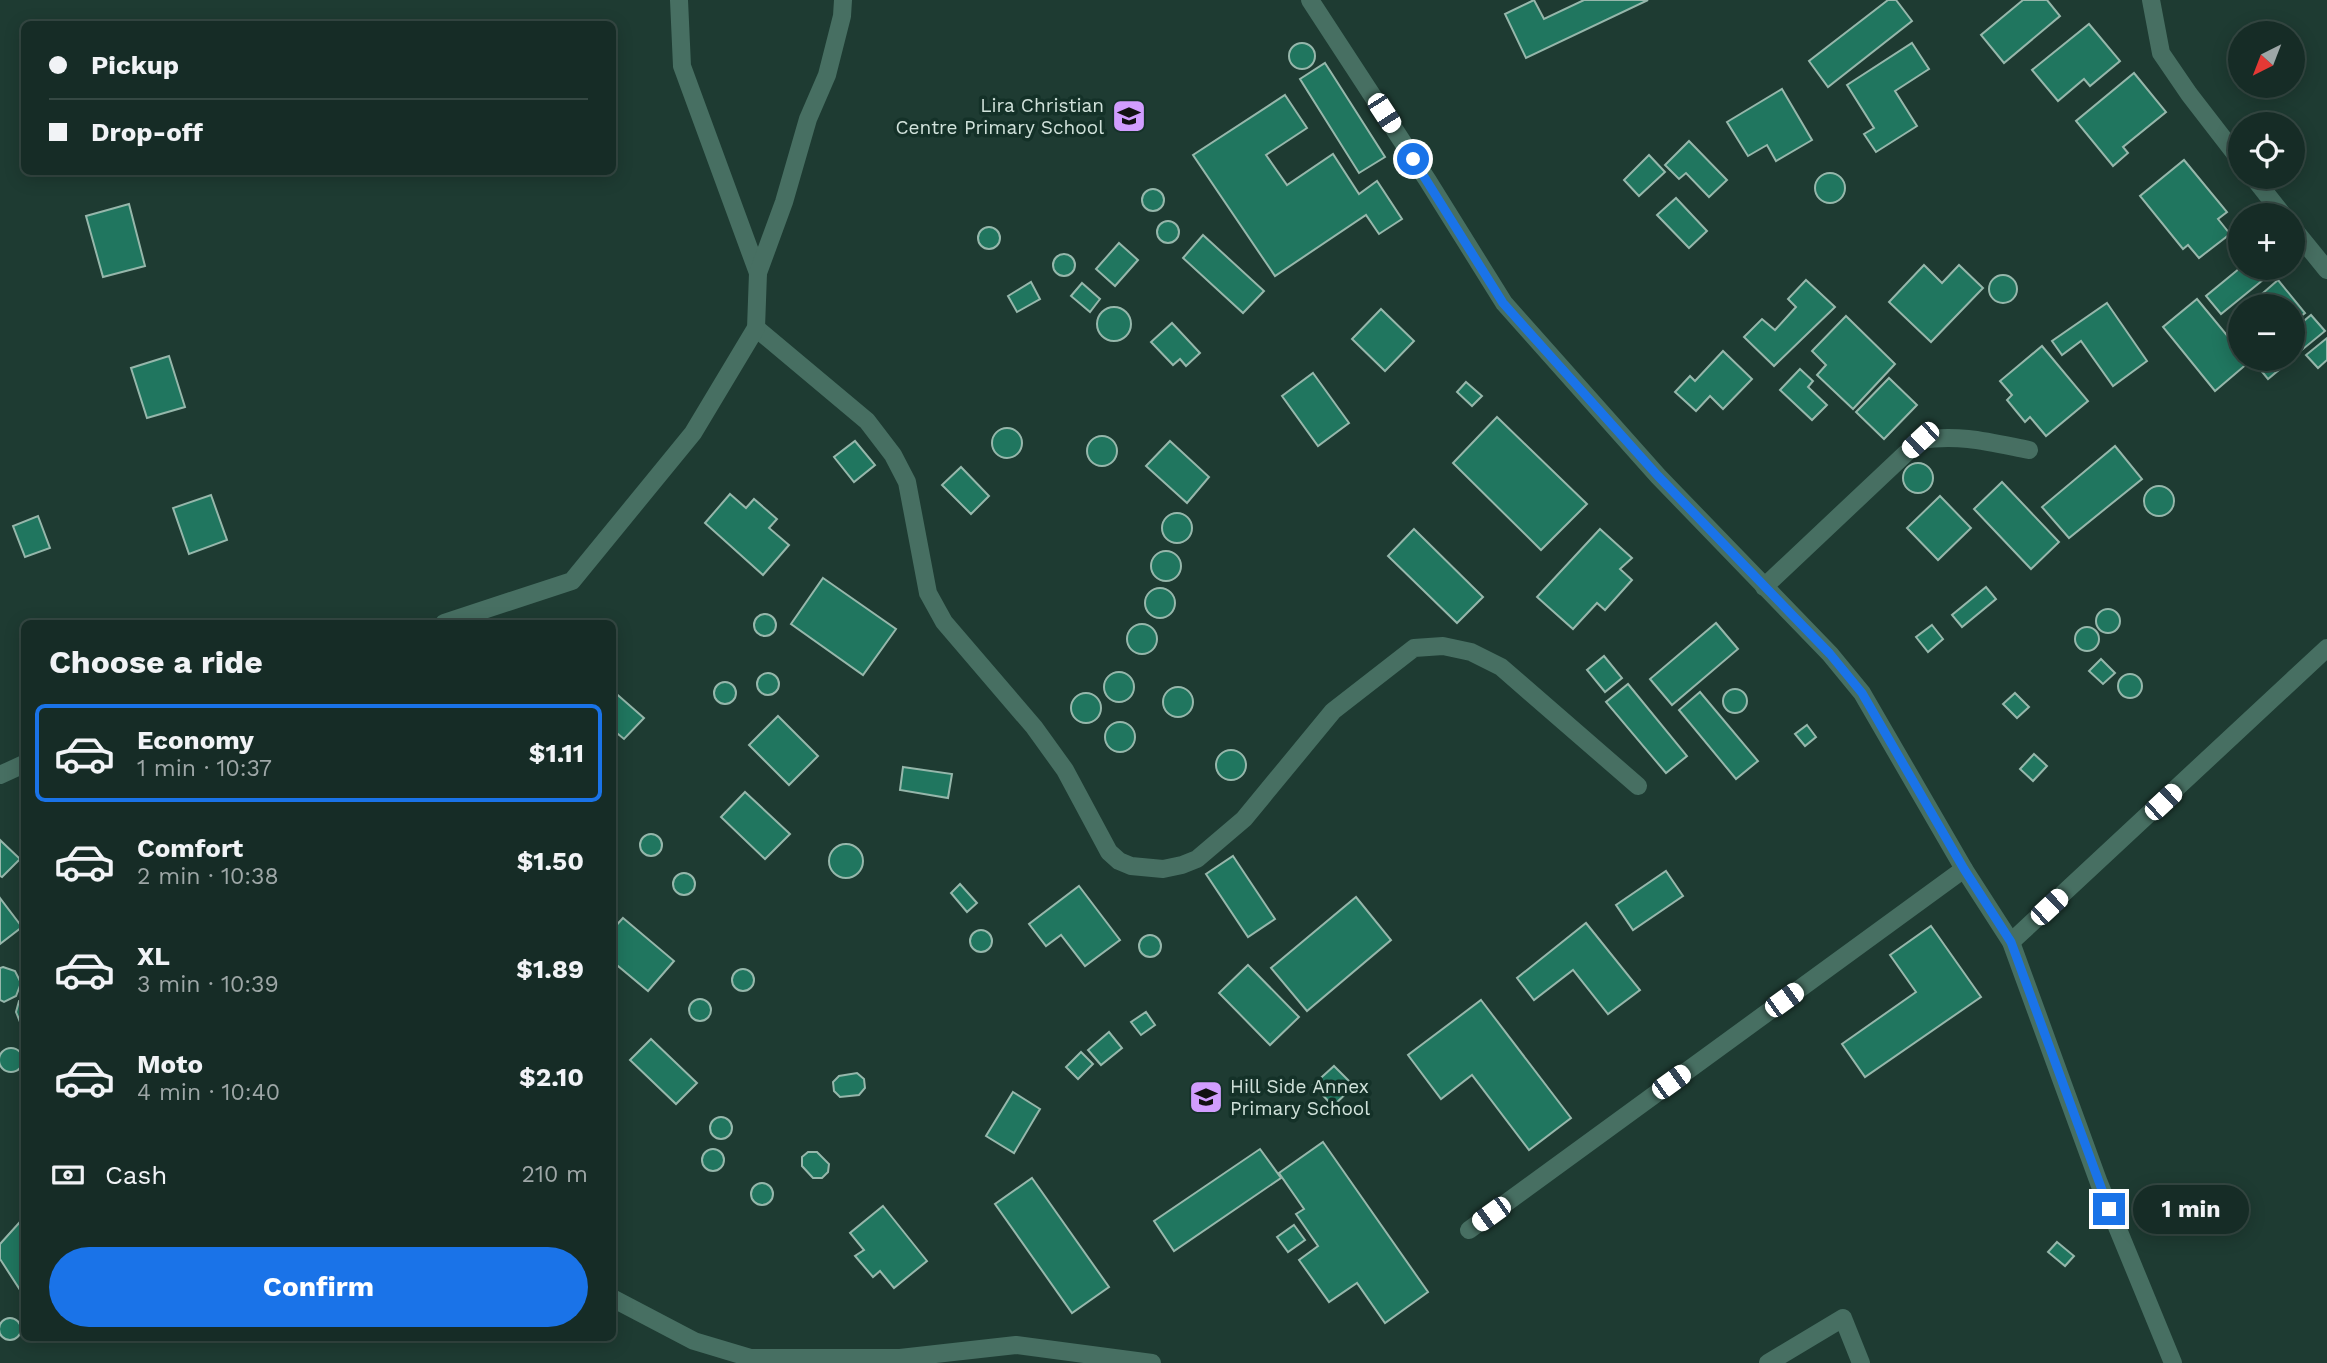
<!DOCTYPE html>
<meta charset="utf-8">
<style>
:root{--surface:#162c26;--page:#1f342e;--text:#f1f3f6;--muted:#9ea7a7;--line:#354843;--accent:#1a73e8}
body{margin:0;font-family:"Work Sans",sans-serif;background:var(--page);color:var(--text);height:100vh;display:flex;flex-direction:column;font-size:26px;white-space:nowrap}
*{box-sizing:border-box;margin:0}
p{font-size:23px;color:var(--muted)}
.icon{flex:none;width:38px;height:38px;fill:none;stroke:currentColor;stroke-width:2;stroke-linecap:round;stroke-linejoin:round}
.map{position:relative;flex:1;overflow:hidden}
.side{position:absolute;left:21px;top:620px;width:595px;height:721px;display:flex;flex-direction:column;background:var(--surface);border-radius:10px;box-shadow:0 4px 18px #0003,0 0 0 2px var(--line)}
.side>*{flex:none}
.guide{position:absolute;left:21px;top:21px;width:595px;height:154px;border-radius:10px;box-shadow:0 4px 18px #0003,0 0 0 2px var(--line);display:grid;align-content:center;height:154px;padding:0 28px;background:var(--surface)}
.needle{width:46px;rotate:222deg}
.fabs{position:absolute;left:2228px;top:21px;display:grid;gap:14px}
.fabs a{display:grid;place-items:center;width:77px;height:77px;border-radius:50%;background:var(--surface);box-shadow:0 4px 18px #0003,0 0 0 2px var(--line);font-size:35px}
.end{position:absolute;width:32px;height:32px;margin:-16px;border:9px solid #1a73e8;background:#fff;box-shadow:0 0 0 4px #fff}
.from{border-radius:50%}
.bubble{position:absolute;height:49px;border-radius:24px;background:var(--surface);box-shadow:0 4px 18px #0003,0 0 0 2px var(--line);font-size:23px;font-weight:700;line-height:49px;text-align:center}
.car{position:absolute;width:21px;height:42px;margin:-21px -10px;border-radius:9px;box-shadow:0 0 5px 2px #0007;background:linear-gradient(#fff 24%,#345 0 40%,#fff 0 76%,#345 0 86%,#fff 0)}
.guide b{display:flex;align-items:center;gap:24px;height:66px;font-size:26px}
.guide b+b{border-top:2px solid var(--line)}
.guide i{width:18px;height:18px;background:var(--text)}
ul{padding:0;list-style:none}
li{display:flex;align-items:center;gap:21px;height:98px;margin:0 14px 10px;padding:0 14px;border:4px solid transparent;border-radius:10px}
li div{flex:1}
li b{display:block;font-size:26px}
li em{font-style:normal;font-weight:700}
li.on{border-color:var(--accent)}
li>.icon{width:63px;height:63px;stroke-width:1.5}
h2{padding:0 28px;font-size:32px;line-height:84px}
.pay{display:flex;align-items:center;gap:18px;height:77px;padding:0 28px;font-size:26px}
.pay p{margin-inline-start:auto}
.cta{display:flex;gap:14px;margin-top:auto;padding:14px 28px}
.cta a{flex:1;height:80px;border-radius:42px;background:var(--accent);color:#fff;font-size:28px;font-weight:700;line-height:80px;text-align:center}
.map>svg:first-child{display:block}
.building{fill:#20765f;stroke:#96b7ab;stroke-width:2}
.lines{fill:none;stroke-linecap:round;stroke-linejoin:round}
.minor{stroke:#476f62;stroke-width:18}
.route{stroke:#1a73e8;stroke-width:9}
.labels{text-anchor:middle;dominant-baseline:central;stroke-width:7;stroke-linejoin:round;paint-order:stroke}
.poi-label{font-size:19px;fill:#d1e2db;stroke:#143128;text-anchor:end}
</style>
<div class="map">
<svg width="2327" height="1363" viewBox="0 0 2327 1363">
<rect width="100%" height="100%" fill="#1e3b32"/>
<g class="building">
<path d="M1534,0L1544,19L1584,0H1648L1526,58L1505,14Z"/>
<path d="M1888,0H1896L1912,21L1828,87L1809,61Z"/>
<path d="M2023,0H2047L2060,16L2004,63L1981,35Z"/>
<path d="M2089,24L2120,61L2090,86L2084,79L2058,101L2032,70Z"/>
<circle cx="1302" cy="56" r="13"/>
<path d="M1912,43L1929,69L1895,91L1917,126L1876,152L1864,134L1874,128L1847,85Z"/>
<path d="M1325,63L1385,157L1359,173L1300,79Z"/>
<path d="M2134,73L2166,112L2123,147L2128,153L2113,166L2076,121Z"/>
<path d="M1782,89L1812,140L1776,161L1767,145L1748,156L1727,122Z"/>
<path d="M1285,95L1307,128L1266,155L1287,185L1333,154L1359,194L1377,181L1402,219L1379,234L1366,215L1275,276L1193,155Z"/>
<path d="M1689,141L1727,180L1709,197L1686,173L1679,179L1665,165Z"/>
<path d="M1649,155L1665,172L1639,196L1624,180Z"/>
<path d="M2184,160L2227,212L2218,219L2230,234L2199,258L2188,245L2183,249L2140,196Z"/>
<circle cx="1830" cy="188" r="15"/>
<circle cx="1153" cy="200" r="11"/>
<path d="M1676,198L1707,231L1689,248L1657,215Z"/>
<path d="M129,204L145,266L103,277L86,216Z"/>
<circle cx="1168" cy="232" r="11"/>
<circle cx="989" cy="238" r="11"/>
<path d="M1203,235L1264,291L1243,313L1183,258Z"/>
<path d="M1119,243L1138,260L1115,286L1096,269Z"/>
<circle cx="1064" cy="265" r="11"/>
<path d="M1924,265L1942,283L1959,265L1983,288L1931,342L1889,302Z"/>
<path d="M2240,268H2271L2274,271L2221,314L2206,296Z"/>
<circle cx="2003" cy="289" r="14"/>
<path d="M1806,280L1835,307L1774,366L1744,337L1762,319L1775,330L1796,307L1788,299Z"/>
<path d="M2278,280L2305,313L2292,323V306H2248Z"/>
<path d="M1031,282L1040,299L1017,312L1008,296Z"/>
<path d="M1082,283L1100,299L1090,312L1071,296Z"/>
<path d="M2197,299L2240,351V359H2246L2249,362L2215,391L2163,327Z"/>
<path d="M2107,303L2147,361L2113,386L2081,341L2062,355L2052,341Z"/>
<circle cx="1114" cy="324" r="17"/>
<path d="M1381,309L1414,341L1385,371L1352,339Z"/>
<path d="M2311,315L2325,331L2292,358V331Z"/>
<path d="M1846,316L1895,364L1853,409L1817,375L1826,365L1812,351Z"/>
<path d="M1172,323L1200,353L1186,366L1180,359L1173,365L1151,342Z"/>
<path d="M2327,338V360L2318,368L2306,355Z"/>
<path d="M2042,346L2088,401L2046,436L2030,417L2025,422L2007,400L2012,395L2000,381Z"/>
<path d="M1723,351L1752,379L1723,409L1710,396L1696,411L1675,392L1690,376L1695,381Z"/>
<path d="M169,356L185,407L147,418L131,368Z"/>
<path d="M2259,359H2292L2268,379L2254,362Z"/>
<path d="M1800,369L1813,381L1808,387L1827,405L1812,420L1780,390Z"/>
<path d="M1313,373L1349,423L1318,446L1282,396Z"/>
<path d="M1889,378L1917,405L1884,439L1856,412Z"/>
<path d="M1466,382L1482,396L1472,406L1457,392Z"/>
<path d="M1497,417L1587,504L1541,550L1453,463Z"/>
<circle cx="1007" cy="443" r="15"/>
<circle cx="1102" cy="451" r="15"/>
<path d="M855,441L875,465L854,482L834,457Z"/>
<path d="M1170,441L1209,477L1187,503L1146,466Z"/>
<path d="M2115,446L2142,479L2069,538L2042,507Z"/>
<circle cx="1918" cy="478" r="15"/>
<path d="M961,467L989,496L971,514L942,485Z"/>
<path d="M2002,482L2059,542L2031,569L1974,509Z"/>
<circle cx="2159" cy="501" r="15"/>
<path d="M730,494L746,508L754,499L777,519L769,528L789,545L763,575L705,523Z"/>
<path d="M211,495L227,540L189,554L173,508Z"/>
<path d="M1940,496L1971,528L1938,560L1907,528Z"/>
<circle cx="1177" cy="528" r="15"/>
<path d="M38,516L50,548L25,557L13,526Z"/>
<path d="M1414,529L1483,597L1457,623L1388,556Z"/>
<path d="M1600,529L1632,558L1620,569L1632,580L1605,610L1597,603L1573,629L1537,597Z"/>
<circle cx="1166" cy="566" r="15"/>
<path d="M823,578L896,629L863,675L791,624Z"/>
<path d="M1986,587L1996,599L1962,627L1952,615Z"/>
<circle cx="1160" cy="603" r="15"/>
<circle cx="2108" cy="621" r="12"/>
<circle cx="765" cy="625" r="11"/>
<path d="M1716,623L1738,649L1672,705L1650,679Z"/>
<circle cx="1142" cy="639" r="15"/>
<path d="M1932,625L1943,639L1928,652L1916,637Z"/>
<circle cx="2087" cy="639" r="12"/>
<path d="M1604,656L1622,678L1605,692L1587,670Z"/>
<path d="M2101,659L2115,673L2103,684L2089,671Z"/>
<circle cx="1119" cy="687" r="15"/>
<circle cx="768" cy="684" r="11"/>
<circle cx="2130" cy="686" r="12"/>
<circle cx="725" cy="693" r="11"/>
<path d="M1628,684L1687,756L1666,773L1606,702Z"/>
<circle cx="1178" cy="702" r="15"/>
<circle cx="1735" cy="701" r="12"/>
<path d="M612,690L644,718L624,739L612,729Z"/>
<path d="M1700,692L1758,761L1736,779L1679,710Z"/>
<circle cx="1086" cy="708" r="15"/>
<path d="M2015,693L2029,707L2017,718L2003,704Z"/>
<path d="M778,716L818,756L789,785L749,745Z"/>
<circle cx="1120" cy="737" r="15"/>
<path d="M1807,725L1816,737L1805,746L1795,734Z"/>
<circle cx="1231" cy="765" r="15"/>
<path d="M2034,754L2047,766L2033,781L2020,769Z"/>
<path d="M903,767L952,774L948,798L900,790Z"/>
<path d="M745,792L790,834L765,859L721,817Z"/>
<circle cx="651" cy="845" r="11"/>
<path d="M0,840L20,859L2,877L0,876Z"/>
<circle cx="846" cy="861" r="17"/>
<path d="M1233,856L1275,919L1248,937L1206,874Z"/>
<path d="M1666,871L1683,896L1633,930L1616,905Z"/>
<circle cx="684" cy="884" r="11"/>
<path d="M960,884L977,903L967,912L951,893Z"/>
<path d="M1079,886L1120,940L1085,966L1061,935L1046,946L1029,924Z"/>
<path d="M1356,897L1391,940L1307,1011L1271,968Z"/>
<path d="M0,898L22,927L0,944Z"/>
<path d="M623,918L674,961L648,991L612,961V930Z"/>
<path d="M1586,923L1640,990L1608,1014L1573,970L1534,1000L1517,978Z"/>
<path d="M1931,926L1981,997L1865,1077L1842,1044L1916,992L1890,955Z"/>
<circle cx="981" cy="941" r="11"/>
<circle cx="1150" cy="946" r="11"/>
<path d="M1248,965L1299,1017L1270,1045L1219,993Z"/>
<path d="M3,967L15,971L21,983L16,996L4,1002L0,1000V968Z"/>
<circle cx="743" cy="980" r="11"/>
<path d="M24,999V1024L20,1022L16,1012L19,1001Z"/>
<circle cx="700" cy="1010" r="11"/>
<path d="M1481,1000L1571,1118L1529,1150L1472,1075L1441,1099L1408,1055Z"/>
<path d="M1146,1012L1155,1025L1141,1035L1131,1022Z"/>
<path d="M1109,1032L1122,1048L1101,1065L1088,1050Z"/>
<path d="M651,1039L697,1083L676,1104L630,1060Z"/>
<circle cx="11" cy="1060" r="12"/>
<path d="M1081,1052L1093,1064L1078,1079L1066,1067Z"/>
<path d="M1334,1066L1354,1086L1333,1106L1313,1085Z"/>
<path d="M857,1073L864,1079L865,1088L859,1095L840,1097L834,1091L833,1082L839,1076Z"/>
<path d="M1013,1092L1040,1109L1014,1153L986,1136Z"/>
<circle cx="721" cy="1128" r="11"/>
<path d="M1323,1142L1428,1292L1385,1323L1357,1283L1329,1302L1299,1260L1318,1246L1296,1214L1304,1209L1279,1173Z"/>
<path d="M1260,1149L1281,1178L1174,1251L1154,1221Z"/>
<circle cx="713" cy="1160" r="11"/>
<path d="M808,1152H817L829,1164L828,1172L822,1178H813L802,1166V1157Z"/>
<path d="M1032,1178L1109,1287L1072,1313L995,1204Z"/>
<circle cx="762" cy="1194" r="11"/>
<path d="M883,1206L927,1261L894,1288L880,1271L873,1277L855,1256L864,1250L850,1233Z"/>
<path d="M19,1223L24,1231V1296L0,1259V1244Z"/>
<path d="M1294,1225L1305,1240L1288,1252L1277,1237Z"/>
<path d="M2057,1242L2074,1256L2065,1266L2048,1252Z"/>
<circle cx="10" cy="1329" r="11"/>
</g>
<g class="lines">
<g class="minor">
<path d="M679,0L682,66L758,273"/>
<path d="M1310,0L1428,181L1504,303L1658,476L1830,654L1862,693L1964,869L2011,942L2099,1183L2173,1363"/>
<path d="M2151,0L2161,53L2189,94L2240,160"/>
<path d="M2253,177L2283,215"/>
<path d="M2292,227L2327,270"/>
<path d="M756,328L867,421L893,455L907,482L928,593L944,622L1034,727L1065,770L1109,852L1119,861L1131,866L1163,869L1182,865L1197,859L1244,819L1333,711L1414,648L1443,646L1471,652L1501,667L1638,786"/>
<path d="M1764,587L1920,440C1961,434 1989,442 2029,450"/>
<path d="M444,623L572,581L693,433L756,328L758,273L784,202L808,119L827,75L842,16L843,0"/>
<path d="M0,775L24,764"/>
<path d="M2011,942L2327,648"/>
<path d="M1469,1230L1964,869"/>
<path d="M612,1298L694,1341L751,1358H900L1016,1345L1152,1363"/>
<path d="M1768,1363L1843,1318L1861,1363"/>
</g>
</g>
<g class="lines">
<path class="route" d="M1413,159L1503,303L1658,476L1830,654L1862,693L1964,869L2011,942L2109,1209"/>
</g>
<defs>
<g id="school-square" transform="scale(1.75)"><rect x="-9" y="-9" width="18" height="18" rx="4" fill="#d19dfe" stroke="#143128"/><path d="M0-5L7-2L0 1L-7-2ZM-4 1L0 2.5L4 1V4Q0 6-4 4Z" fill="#111"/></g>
</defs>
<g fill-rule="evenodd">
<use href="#school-square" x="1129" y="116"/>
<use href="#school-square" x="1206" y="1097"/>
</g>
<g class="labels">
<g class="poi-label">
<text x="1104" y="105">Lira Christian<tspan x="1104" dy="22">Centre Primary School</tspan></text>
<text x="1230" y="1086" text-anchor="start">Hill Side Annex<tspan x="1230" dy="22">Primary School</tspan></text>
</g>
</g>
</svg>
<div class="fabs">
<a><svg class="needle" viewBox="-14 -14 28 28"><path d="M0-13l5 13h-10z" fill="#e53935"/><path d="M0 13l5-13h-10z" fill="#9ea7a7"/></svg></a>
<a><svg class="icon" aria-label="locate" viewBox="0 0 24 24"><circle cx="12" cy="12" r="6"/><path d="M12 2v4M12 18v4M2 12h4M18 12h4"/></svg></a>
<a>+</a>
<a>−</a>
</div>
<i class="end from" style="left:1413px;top:159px"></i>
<i class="end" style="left:2109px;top:1209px"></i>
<div class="bubble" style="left:2133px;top:1185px;width:116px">1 min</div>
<i class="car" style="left:1384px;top:113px;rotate:147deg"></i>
<i class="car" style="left:1920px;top:440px;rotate:227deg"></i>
<i class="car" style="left:2163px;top:802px;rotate:47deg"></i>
<i class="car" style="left:2049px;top:907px;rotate:47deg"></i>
<i class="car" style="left:1784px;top:1000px;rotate:54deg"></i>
<i class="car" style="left:1671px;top:1082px;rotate:54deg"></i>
<i class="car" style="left:1491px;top:1214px;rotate:234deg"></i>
<div class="guide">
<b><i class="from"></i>Pickup</b>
<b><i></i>Drop-off</b>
</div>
<section class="side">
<h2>Choose a ride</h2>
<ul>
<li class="on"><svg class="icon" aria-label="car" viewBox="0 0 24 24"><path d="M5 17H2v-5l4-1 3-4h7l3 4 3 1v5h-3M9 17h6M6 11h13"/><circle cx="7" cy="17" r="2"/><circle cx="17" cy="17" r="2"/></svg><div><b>Economy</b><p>1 min · 10:37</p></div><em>$1.11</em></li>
<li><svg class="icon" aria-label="car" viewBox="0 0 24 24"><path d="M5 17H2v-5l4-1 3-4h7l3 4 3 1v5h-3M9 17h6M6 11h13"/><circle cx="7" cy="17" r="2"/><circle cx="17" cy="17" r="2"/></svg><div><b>Comfort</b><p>2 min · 10:38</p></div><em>$1.50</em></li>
<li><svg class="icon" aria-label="car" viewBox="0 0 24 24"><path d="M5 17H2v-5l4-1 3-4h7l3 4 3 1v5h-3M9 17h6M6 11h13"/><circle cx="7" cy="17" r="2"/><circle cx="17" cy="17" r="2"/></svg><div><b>XL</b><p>3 min · 10:39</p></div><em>$1.89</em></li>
<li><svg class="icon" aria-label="car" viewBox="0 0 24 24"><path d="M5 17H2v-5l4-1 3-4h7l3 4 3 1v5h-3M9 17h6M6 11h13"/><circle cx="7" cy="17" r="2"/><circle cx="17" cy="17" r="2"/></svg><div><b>Moto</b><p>4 min · 10:40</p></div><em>$2.10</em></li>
</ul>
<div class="pay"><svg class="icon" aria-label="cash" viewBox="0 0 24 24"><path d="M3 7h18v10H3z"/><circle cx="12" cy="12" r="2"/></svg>Cash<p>210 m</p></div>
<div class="cta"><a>Confirm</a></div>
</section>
</div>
